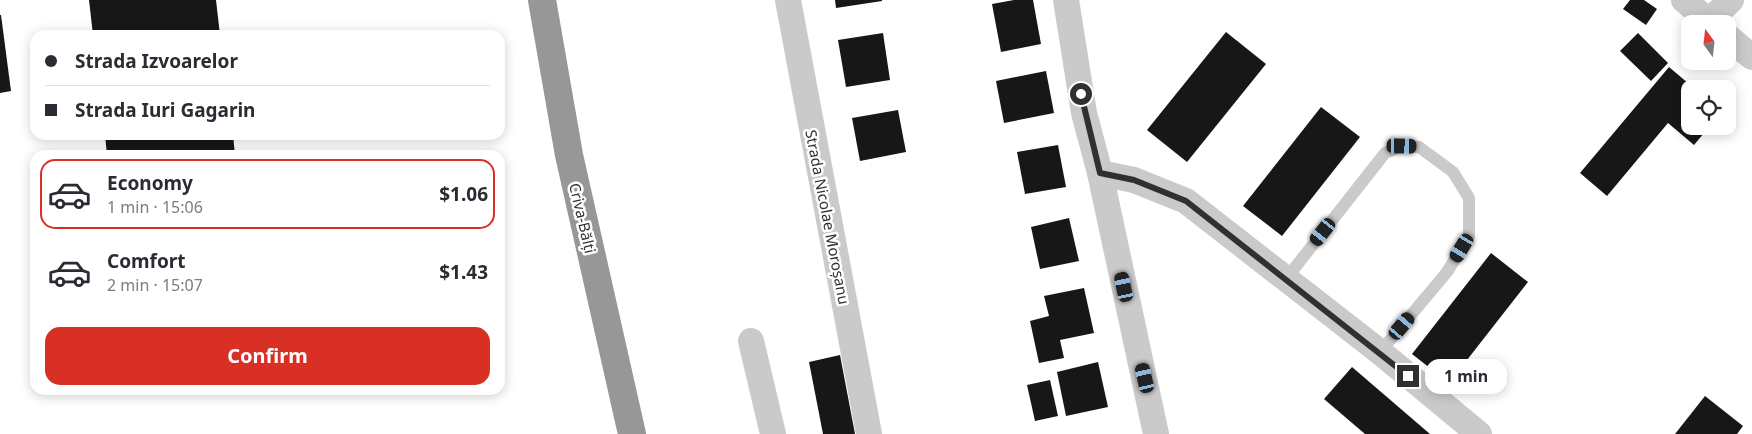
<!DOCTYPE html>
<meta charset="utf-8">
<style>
:root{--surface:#fff;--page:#f7f7f7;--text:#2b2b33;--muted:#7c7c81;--line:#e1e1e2;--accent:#d93025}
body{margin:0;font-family:"Noto Sans",sans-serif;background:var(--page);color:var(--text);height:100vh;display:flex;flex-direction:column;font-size:19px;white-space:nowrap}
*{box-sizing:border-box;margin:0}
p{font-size:16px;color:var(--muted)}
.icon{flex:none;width:28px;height:28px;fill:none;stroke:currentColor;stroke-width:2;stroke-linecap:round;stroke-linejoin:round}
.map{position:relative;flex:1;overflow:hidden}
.details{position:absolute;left:30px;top:150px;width:475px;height:245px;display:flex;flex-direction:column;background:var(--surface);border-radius:15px;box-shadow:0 2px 12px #0003}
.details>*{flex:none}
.hud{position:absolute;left:30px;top:30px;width:475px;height:110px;border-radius:15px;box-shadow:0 2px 12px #0003;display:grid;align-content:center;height:110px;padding:0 15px;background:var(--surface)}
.needle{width:32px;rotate:345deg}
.controls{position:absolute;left:1681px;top:15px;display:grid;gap:10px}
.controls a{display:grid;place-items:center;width:55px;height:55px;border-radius:10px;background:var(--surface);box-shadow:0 2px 12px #0003;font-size:25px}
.end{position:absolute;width:22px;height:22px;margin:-11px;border:6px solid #303030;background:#fff;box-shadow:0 0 0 2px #fff}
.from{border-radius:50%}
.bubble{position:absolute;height:35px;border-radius:15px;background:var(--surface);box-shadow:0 2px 12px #0003;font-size:16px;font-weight:700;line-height:35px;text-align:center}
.car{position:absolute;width:15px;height:30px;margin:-15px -8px;border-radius:6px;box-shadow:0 0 4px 1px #0007;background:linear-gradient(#222 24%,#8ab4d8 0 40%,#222 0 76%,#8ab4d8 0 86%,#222 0)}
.hud b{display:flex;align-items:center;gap:18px;height:48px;font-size:19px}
.hud b+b{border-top:1px solid var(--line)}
.hud i{width:12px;height:12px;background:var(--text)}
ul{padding:9px 0 0;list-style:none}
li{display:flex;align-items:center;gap:15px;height:70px;margin:0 10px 8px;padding:0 5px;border:2px solid transparent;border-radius:15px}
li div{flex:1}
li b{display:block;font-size:19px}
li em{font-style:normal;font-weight:700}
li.on{border-color:var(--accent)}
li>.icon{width:45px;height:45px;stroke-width:1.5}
.cta{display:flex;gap:10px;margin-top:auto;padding:10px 15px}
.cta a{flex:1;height:58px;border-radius:15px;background:var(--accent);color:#fff;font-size:20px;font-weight:700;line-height:58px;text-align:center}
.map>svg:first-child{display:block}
.building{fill:#171717}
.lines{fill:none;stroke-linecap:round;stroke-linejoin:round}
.lane{stroke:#cacaca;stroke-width:12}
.street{stroke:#cacaca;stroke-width:26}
.highway{stroke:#979797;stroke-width:28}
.route{stroke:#303030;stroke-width:6}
.labels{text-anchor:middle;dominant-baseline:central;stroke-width:5;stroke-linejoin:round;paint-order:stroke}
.street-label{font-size:15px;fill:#303030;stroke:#fff}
</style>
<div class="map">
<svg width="1752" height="434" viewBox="0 0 1752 434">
<rect width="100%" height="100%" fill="#fff"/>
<g class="building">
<path d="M89,0H216L220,35H93Z"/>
<path d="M835,0H882V1L836,8Z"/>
<path d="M1014,0H1033L1041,44L1001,52L992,4Z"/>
<path d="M1630,0H1644L1657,9L1646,25L1623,9Z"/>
<path d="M0,15H1L11,91L0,93Z"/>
<path d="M1226,32L1266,64L1187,162L1147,130Z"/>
<path d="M883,33L890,80L846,87L838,40Z"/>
<path d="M1638,33L1668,63L1651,81L1620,51Z"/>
<path d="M1669,67L1695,89H1690V126H1710L1694,145L1668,123L1607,196L1580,173Z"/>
<path d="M1046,71L1054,113L1004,123L996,81Z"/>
<path d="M1321,107L1360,137L1282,236L1243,206Z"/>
<path d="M898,110L906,152L860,161L852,118Z"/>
<path d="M105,135H233L235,155H107Z"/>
<path d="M1058,145L1066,187L1025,194L1017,152Z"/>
<path d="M1069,218L1079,261L1040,269L1031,227Z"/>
<path d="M1491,253L1528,282L1449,383L1412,354Z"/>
<path d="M1084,288L1094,333L1060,340L1064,358L1039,363L1030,321L1049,316L1044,296Z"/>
<path d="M840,355L855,434H823L809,362Z"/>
<path d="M1098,362L1108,407L1066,416L1057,372Z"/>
<path d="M1352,367L1430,434H1365L1324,399Z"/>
<path d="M1050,380L1058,416L1035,421L1027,385Z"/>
<path d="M1705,396L1743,426L1737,434H1675Z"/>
</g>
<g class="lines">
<path class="lane" d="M1286,279L1385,153L1402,146L1419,147L1453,172L1469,198V236L1447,272L1380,352"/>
<g class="street">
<path d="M788,0L869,434"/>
<path d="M1066,0L1084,113L1100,173L1156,434"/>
<path d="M1684,0L1712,24"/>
<path d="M1709,21L1731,0"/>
<path d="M1728,37L1752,57"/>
<path d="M1100,173L1134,180L1186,201L1380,352L1479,434"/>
<path d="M751,341L773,434"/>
</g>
<path class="highway" d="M542,0L569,155L632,434"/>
</g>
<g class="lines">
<path class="route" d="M1081,94L1100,173L1134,180L1186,201L1408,376"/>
</g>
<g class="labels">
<g class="street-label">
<text transform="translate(828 217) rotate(79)">Strada Nicolae Moroșanu</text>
<text transform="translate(583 218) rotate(77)">Criva-Bălți</text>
</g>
</g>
</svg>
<div class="controls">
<a><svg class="needle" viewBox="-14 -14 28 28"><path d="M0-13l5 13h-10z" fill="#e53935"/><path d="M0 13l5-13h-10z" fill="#7c7c81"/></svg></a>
<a><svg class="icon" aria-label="locate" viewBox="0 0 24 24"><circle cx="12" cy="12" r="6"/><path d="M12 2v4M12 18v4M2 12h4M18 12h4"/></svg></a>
</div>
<i class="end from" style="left:1081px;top:94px"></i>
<i class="end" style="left:1408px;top:376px"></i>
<div class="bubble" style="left:1425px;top:359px;width:82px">1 min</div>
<i class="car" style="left:1402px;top:146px;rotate:91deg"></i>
<i class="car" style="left:1323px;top:232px;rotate:218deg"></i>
<i class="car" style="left:1462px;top:248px;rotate:211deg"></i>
<i class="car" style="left:1124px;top:287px;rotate:348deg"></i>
<i class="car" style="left:1402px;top:326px;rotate:40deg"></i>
<i class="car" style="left:1145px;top:378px;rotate:347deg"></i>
<div class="hud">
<b><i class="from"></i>Strada Izvoarelor</b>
<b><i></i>Strada Iuri Gagarin</b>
</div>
<section class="details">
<ul>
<li class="on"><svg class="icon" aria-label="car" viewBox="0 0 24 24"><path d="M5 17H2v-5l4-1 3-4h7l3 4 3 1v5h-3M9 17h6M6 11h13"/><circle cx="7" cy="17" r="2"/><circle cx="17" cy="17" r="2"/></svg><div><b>Economy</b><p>1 min · 15:06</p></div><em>$1.06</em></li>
<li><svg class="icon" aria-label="car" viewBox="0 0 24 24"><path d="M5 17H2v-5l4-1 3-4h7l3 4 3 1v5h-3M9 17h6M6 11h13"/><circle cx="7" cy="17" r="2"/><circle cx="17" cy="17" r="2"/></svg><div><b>Comfort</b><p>2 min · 15:07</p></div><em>$1.43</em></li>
</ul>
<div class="cta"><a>Confirm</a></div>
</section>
</div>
